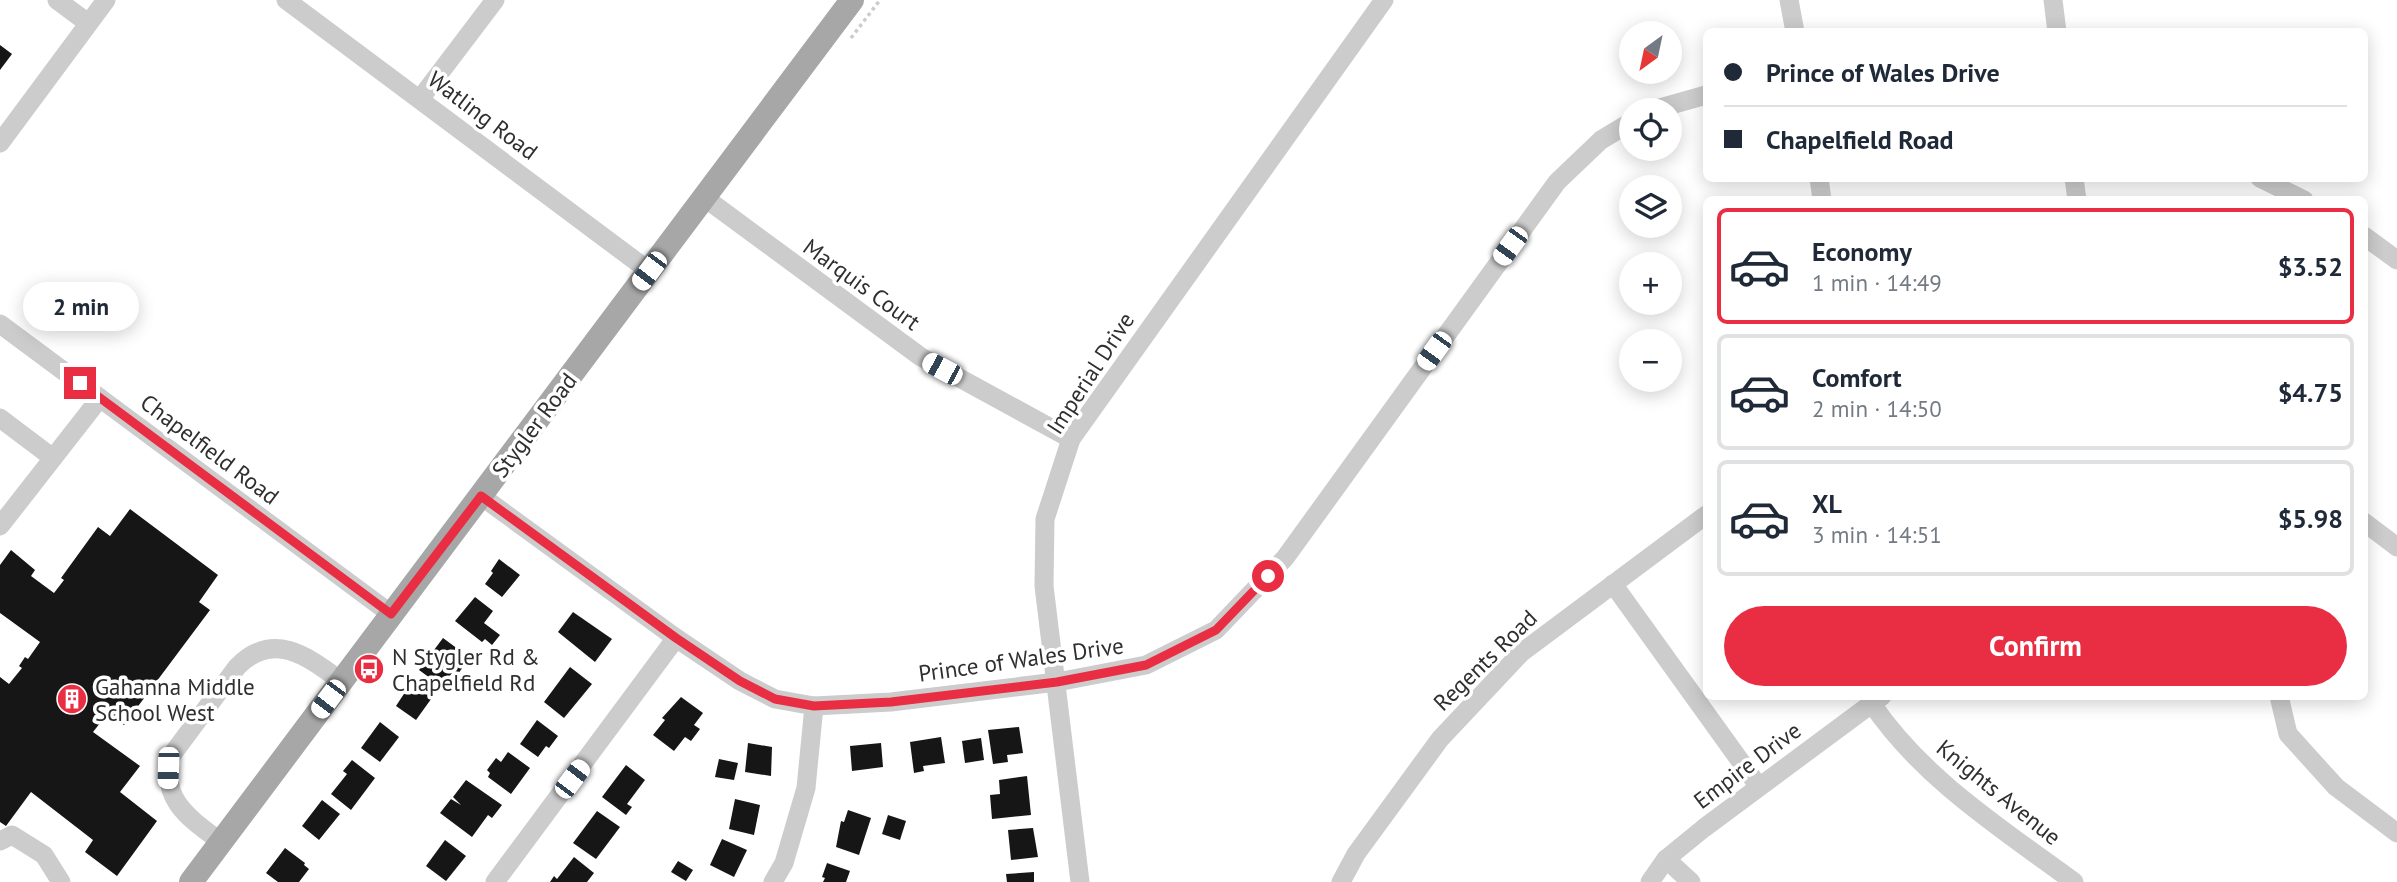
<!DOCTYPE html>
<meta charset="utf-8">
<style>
:root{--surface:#fff;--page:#f2f2f3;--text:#1f2937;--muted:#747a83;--line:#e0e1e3;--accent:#e92e43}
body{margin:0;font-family:"PT Sans",sans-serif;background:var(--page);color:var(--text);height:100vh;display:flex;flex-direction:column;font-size:26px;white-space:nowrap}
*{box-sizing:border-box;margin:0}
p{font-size:23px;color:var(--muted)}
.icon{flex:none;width:38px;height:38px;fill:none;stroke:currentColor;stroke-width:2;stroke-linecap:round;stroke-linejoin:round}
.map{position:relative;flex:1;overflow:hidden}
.details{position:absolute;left:1703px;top:196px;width:665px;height:504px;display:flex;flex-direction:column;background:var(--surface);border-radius:10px;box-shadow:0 4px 18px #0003}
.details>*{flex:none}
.guide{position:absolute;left:1703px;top:28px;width:665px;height:154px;border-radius:10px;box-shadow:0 4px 18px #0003;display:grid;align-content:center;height:154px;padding:0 21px;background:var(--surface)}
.needle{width:46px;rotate:213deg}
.fabs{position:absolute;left:1619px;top:21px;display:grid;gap:14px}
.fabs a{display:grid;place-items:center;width:63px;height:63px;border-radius:50%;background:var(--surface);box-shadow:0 4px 18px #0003;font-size:35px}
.end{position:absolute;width:32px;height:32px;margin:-16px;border:9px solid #e92e43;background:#fff;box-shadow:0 0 0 4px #fff}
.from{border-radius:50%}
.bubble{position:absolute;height:49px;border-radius:24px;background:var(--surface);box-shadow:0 4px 18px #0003;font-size:23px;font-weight:700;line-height:49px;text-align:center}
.car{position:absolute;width:21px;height:42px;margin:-21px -10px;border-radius:9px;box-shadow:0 0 5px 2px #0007;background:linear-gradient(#fff 24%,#345 0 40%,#fff 0 76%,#345 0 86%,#fff 0)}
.guide b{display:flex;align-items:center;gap:24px;height:66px;font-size:26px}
.guide b+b{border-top:2px solid var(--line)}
.guide i{width:18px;height:18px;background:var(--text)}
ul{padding:12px 0 0;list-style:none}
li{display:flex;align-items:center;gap:21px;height:116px;margin:0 14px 10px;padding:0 7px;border:4px solid var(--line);border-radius:10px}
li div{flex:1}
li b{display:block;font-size:26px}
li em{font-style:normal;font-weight:700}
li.active{border-color:var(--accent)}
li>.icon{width:63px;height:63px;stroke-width:1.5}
.cta{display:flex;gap:14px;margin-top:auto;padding:14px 21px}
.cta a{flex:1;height:80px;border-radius:42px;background:var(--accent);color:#fff;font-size:28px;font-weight:700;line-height:80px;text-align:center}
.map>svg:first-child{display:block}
.building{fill:#161616}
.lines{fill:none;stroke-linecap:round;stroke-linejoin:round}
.path{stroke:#ccc;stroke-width:3.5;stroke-dasharray:3.5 3.5;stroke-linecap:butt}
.minor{stroke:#ccc;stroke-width:19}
.major{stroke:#a7a7a7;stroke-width:24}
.route{stroke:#e92e43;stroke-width:9}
.labels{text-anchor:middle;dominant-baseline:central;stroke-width:7;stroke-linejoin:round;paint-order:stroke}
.street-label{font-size:23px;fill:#2f2f2f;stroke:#fff}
.poi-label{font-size:23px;fill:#2f2f2f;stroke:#fff;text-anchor:start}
</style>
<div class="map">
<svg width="2397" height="882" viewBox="0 0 2397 882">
<rect width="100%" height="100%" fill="#fff"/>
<g class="building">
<path d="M0,45L12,54L0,70Z"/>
<path d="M130,509L218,575L199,602L210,610L124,725L108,713L93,732L140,766L120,792L157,821L117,876L85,852L93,840L31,792L6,826L0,822V677L9,684L22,668L19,666L25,657L28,659L40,642L0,613V565L11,550L35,570L31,576L54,593L64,580L61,578L98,527L110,536Z"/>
<path d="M499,559L520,575L502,597L485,584L493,573L491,571Z"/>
<path d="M475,597L493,611L484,623L500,635L492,645L485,639L482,642L455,621Z"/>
<path d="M573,612L612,639L595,662L558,632Z"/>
<path d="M443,638L470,658L457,675L453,672L441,686L419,670Z"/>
<path d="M570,667L592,684L564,718L544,702Z"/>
<path d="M413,680L434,695L416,720L396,706Z"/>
<path d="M681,697L703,713L694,725L700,729L691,741L685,737L674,751L653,735L665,720L662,718Z"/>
<path d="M537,720L558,736L549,748L546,746L538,757L520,744Z"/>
<path d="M380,722L399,737L380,762L361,748Z"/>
<path d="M1019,727L1023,753L1007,755L1008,762L993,764L988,730Z"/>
<path d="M941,737L945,763L923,766L924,771L914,773L910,742Z"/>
<path d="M981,738L984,760L965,763L962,741Z"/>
<path d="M748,743L772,747L771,776L745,772Z"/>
<path d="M881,743L883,767L852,771L850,746Z"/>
<path d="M508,752L530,768L511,794L488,777L490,773L487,770L496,758L501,762Z"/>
<path d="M719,759L738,763L734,780L715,777Z"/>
<path d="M352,760L375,778L351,810L331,794L347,774L343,771Z"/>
<path d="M626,765L645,780L627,804L632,807L626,815L602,797Z"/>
<path d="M1027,776L1031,815L992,819L990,795L1000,794L999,780Z"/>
<path d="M466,780L502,805L492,818L488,815L472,837L440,813L451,799L461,805L453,797Z"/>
<path d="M735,799L760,805L754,835L729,829Z"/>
<path d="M322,800L340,814L319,840L302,826Z"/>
<path d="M848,810L871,818L859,855L836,847L841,821L844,822Z"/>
<path d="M597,811L620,827L596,859L573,843Z"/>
<path d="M888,815L906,821L900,840L882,834Z"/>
<path d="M1033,828L1038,857L1011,860L1008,830Z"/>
<path d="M722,839L747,850L734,877L710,865Z"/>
<path d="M445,840L466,856L446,881L426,866Z"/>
<path d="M285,848L305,863L304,865L309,869L299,882H278L266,873Z"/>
<path d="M574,857L594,873L587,882H550L554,876L557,879Z"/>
<path d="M678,861L693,870L686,881L671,872Z"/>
<path d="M827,863L850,871L846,882H823L825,878L822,877Z"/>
<path d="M1034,872V882H1007L1006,874Z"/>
</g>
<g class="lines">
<path class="path" d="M851,38L880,0"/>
<g class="minor">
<path d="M57,0L88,23"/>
<path d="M286,0L649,271"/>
<path d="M1789,0L1795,32"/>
<path d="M2053,0L2057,32"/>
<path d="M420,99L495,0"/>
<path d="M1653,110L1706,95"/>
<path d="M0,143L106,0"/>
<path d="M1819,178L1822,200"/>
<path d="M2074,178L2077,200"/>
<path d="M2260,178L2304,200"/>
<path d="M705,198L921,357L1071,439"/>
<path d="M2364,236L2397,260"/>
<path d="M0,324L391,614"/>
<path d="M0,418L53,458"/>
<path d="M481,496L676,638L740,681L775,699L814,706L891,702L1057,682L1146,665L1216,630L1285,558L1557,182L1601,140L1631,122"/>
<path d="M2364,522L2397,547"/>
<path d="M0,526L100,398"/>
<path d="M1613,584L1759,787"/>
<path d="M2279,696L2288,734L2336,787L2397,833"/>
<path d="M1872,704C1923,779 2002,829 2074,882"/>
<path d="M0,841L12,835L44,855L61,882"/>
<path d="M221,842C189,818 160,800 171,756L237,667C273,630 307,656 341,681"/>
<path d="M1666,859L1691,882"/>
<path d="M495,882L676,638"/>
<path d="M773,882L784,863L806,788L814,706"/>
<path d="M1080,882L1044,586L1045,519L1071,439L1384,0"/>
<path d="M1341,882L1356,854L1440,739L1521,653L1706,515"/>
<path d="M1650,882L1666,859L1704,828L1882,696"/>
</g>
<path class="major" d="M191,882L852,0"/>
</g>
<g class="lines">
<path class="route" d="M80,383L391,614L481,496L676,638L740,681L775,699L814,706L891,702L1057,682L1146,665L1216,630L1268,576"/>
</g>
<defs>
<g id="bus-disc" transform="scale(1.575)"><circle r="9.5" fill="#e92e43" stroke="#fff"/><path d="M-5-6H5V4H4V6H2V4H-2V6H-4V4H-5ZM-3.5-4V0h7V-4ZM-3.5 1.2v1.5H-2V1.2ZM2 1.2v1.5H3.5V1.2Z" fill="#fff"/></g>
<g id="building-disc" transform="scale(1.575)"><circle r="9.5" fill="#e92e43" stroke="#fff"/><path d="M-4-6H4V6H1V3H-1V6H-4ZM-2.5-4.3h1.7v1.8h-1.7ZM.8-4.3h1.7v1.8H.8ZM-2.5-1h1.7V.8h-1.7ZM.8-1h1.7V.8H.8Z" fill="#fff"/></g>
</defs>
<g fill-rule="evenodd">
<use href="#bus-disc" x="369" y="669"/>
<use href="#building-disc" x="72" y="699"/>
</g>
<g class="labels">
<g class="street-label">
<text transform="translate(483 115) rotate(37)">Watling Road</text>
<text transform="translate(862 284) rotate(36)">Marquis Court</text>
<text transform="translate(1090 373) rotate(-57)">Imperial Drive</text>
<text transform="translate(534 425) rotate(-53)">Stygler Road</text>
<text transform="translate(210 449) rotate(37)">Chapelfield Road</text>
<text transform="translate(1021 659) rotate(-8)">Prince of Wales Drive</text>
<text transform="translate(1485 660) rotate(-44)">Regents Road</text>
<text transform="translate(1747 765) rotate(-37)">Empire Drive</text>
<text transform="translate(1999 792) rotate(39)">Knights Avenue</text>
</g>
<g class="poi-label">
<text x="392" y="656">N Stygler Rd &amp;<tspan x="392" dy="26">Chapelfield Rd</tspan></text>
<text x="95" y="686">Gahanna Middle<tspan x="95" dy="26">School West</tspan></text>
</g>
</g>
</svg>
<div class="fabs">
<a><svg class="needle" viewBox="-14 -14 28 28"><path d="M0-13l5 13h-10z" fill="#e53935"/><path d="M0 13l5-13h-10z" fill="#747a83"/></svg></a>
<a><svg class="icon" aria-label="locate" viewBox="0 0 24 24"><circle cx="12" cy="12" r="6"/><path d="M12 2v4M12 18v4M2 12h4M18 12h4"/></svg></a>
<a><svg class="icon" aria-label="layers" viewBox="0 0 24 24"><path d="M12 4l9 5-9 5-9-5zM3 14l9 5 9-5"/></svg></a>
<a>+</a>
<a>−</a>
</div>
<i class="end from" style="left:1268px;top:576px"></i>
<i class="end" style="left:80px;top:383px"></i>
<div class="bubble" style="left:23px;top:282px;width:116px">2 min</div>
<i class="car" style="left:1510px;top:246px;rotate:216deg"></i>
<i class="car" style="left:649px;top:271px;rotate:217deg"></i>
<i class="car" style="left:1434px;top:351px;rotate:216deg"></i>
<i class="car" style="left:942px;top:369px;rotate:298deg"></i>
<i class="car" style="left:328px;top:699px;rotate:217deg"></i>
<i class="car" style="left:168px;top:768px;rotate:182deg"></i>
<i class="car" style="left:572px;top:779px;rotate:37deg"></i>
<div class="guide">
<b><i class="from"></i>Prince of Wales Drive</b>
<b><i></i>Chapelfield Road</b>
</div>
<section class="details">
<ul>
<li class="active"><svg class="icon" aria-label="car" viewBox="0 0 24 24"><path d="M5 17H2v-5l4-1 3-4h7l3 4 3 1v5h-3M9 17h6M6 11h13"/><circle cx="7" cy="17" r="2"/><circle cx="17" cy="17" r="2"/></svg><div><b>Economy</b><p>1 min · 14:49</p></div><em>$3.52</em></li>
<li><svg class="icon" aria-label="car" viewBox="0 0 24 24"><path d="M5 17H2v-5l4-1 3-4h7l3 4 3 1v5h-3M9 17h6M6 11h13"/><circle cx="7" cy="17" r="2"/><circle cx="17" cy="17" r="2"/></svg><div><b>Comfort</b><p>2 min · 14:50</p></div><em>$4.75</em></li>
<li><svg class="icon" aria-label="car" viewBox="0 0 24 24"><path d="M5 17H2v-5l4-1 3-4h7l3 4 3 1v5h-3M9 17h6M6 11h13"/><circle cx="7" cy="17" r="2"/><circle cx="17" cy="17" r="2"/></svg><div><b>XL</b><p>3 min · 14:51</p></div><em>$5.98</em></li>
</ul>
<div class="cta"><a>Confirm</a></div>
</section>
</div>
